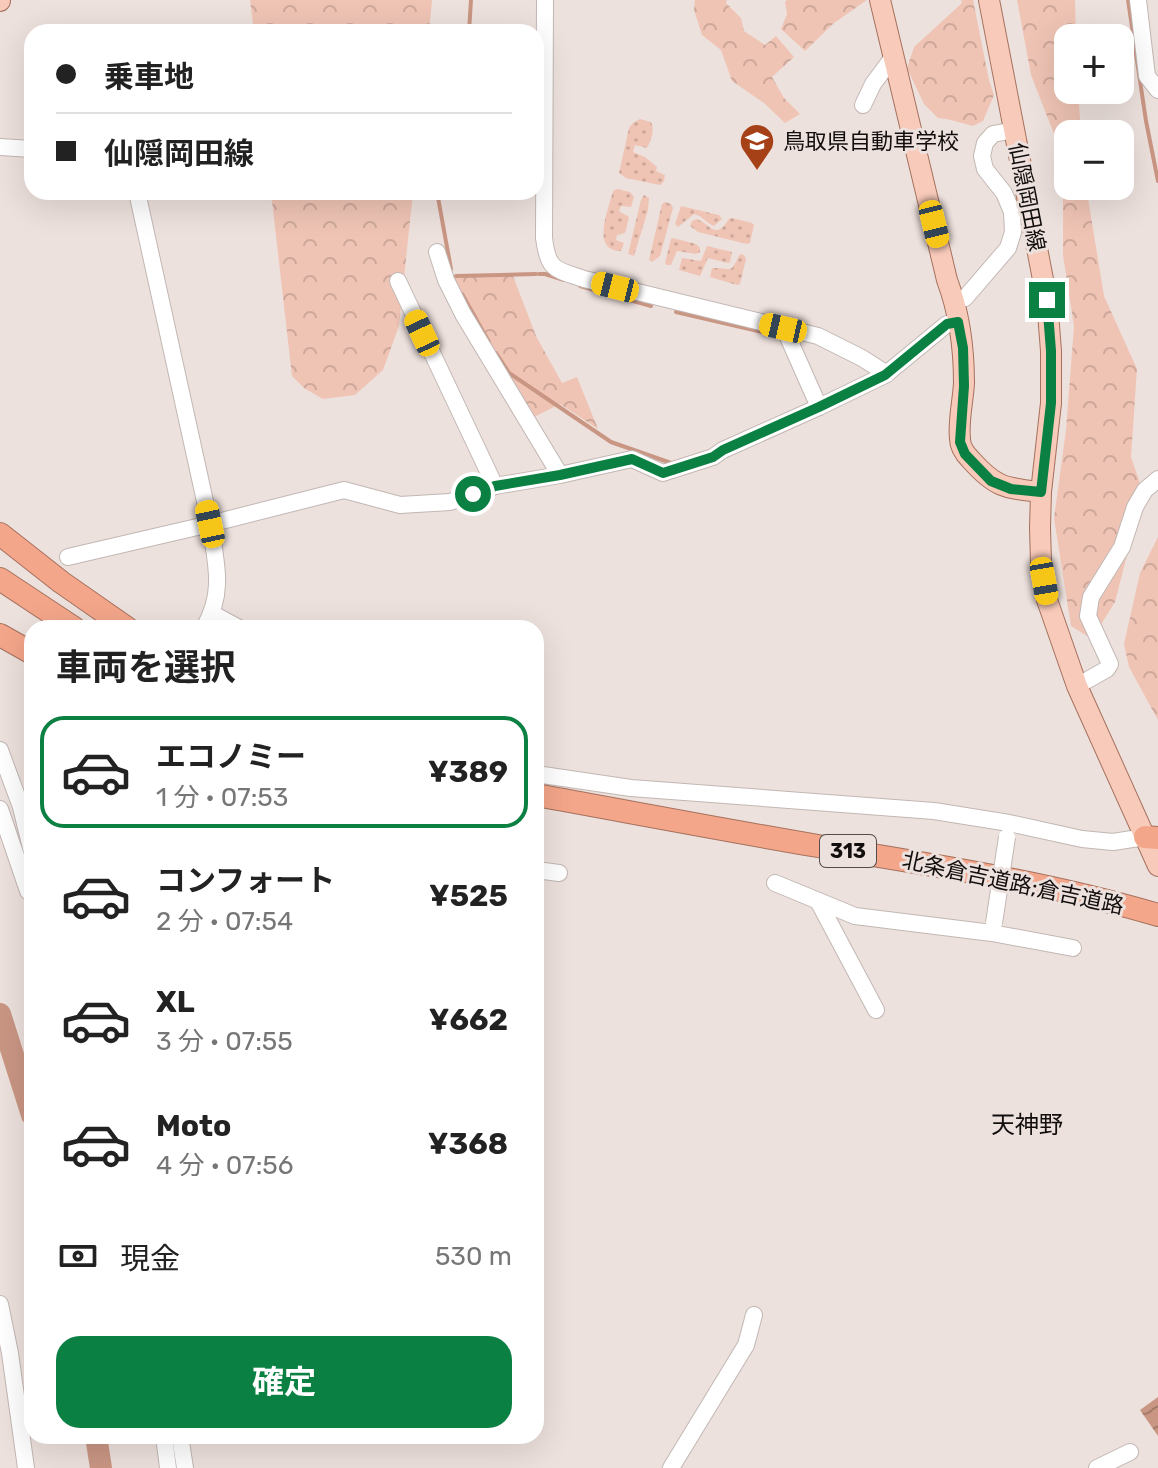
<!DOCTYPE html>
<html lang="ja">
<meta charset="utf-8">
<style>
:root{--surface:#fff;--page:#f6f6f6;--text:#222;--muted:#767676;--line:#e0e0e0;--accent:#0b8043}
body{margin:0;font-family:Rubik,"Noto Sans JP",sans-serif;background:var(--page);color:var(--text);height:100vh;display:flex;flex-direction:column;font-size:30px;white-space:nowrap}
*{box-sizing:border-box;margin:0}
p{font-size:26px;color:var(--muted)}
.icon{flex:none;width:44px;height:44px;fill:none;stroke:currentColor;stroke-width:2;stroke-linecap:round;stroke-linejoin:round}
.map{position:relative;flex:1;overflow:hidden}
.sheet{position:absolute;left:24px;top:620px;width:520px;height:824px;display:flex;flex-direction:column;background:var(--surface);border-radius:24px;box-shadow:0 8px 32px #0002}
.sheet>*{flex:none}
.hud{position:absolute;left:24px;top:24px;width:520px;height:176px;border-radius:24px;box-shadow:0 8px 32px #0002;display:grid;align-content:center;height:176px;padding:0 32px;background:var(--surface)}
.controls{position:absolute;left:1054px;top:24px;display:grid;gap:16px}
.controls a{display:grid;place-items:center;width:80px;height:80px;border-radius:16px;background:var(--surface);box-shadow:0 8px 32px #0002;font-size:40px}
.end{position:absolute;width:36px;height:36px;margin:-18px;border:10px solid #0b8043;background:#fff;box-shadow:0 0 0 4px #fff}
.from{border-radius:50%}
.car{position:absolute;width:24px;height:48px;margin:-24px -12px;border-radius:10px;box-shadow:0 0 6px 2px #0007;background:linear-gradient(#f5c518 24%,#345 0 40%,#f5c518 0 76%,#345 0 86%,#f5c518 0)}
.hud b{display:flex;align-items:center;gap:28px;height:76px;font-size:30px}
.hud b+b{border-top:2px solid var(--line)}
.hud i{width:20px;height:20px;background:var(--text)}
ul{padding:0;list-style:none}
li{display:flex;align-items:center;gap:24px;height:112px;margin:0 16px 12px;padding:0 16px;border:4px solid transparent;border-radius:24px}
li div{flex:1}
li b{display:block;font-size:30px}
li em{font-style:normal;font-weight:700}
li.current{border-color:var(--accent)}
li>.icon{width:72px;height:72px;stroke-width:1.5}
h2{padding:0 32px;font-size:36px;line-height:96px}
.pay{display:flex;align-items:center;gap:20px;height:88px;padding:0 32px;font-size:30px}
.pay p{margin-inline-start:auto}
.cta{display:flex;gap:16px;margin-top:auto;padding:16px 32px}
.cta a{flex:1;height:92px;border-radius:24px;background:var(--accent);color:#fff;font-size:32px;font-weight:700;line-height:92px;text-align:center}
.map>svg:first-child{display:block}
.grass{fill:url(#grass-dots)}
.forest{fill:url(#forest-crowns)}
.water{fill:url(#water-waves)}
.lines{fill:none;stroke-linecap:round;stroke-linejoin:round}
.stream{stroke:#ca9684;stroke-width:4}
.river{stroke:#ca9684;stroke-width:22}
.minor-casing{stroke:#c2b7b3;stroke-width:18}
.major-casing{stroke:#a5715e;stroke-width:22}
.highway-casing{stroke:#a5715e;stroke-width:24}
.minor{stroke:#fff;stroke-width:16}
.major{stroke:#f8cab9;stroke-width:20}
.highway{stroke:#f4a68a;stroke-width:22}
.minor-bridge-casing{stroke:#c2b7b3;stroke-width:18;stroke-linecap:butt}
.minor-bridge{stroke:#fff;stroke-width:16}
.route{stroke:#0b8043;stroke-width:10}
.labels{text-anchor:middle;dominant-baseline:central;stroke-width:6;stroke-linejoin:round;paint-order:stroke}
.shield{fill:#ede1dd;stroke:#544d4b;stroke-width:2}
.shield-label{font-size:20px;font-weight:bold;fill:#120e0d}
.poi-label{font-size:22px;fill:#120e0d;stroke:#ede1dd;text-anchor:start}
.street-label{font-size:22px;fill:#120e0d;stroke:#ede1dd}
.neighbourhood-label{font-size:24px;fill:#120e0d;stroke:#ede1dd}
</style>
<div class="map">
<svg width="1158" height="1468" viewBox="0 0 1158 1468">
<defs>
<pattern id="grass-dots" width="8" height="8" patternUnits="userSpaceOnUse" patternTransform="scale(2)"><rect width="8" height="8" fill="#efc4b5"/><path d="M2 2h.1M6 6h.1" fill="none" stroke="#cca79a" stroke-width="1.8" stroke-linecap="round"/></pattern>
<pattern id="forest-crowns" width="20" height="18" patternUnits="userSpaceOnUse" patternTransform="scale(2)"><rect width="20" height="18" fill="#efc4b5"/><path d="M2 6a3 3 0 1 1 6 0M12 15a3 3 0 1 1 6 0" fill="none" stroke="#cca79a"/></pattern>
<pattern id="water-waves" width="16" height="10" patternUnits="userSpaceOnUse" patternTransform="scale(2)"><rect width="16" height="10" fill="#ca9684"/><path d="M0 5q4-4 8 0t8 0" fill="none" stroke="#a3796a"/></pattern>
</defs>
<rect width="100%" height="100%" fill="#ede1dd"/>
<g class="grass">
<path d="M640,119L651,122C655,131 651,140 647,148L635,145L633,152L645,157L657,167L656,171L665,175L664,181L660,185L626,178L619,173L629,128L633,123Z"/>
<path d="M617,189L630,192L634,197L631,207L621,206L619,211L629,217L625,233L617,235L616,240L624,243L621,251C590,251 609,208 613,191Z"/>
<path d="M644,195L649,198L648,210L634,256L628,254L641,200Z"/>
<path d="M665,202L671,204L673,208L660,256L652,262L649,260L662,204Z"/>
<path d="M681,206L719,215L722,219L714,226C706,223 703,216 694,214L678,227L675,224Z"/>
<path d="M732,218L752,223L754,225L750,243L747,244L698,232L690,226L692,221L697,219C713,226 715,240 729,219Z"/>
<path d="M673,238L696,244L700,248V252L696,254L677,251L671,265H667L665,263L671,239Z"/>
<path d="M707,246L732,252L730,262L728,263L708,258L700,276L679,270L682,258L701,261Z"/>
<path d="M740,254L744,255L746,259L740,284L737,285L710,277L712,268C734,268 729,275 740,254Z"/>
</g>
<g class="forest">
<path d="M250,0H432L429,32H254Z"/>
<path d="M695,0H727L726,3L741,18L744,31L765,45L776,36L794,57L772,77L784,98L800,114L785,123L764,103L732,81L721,50L702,35L694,10Z"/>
<path d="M787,0H867L834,23L805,51L781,29L787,14L785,2Z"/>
<path d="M961,0H973L989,80L994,95L983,121L973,126L947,119L938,118L924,104L907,68L914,47L962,3Z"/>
<path d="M1017,0H1075L1076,38H1068V90H1078L1081,134H1068V186H1086L1104,296L1137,369L1131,457L1145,498L1132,536L1115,602L1092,639L1071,626L1054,518L1066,430L1074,326L1063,255V157L1031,75Z"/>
<path d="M271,192H413L399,326L383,370L355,395L323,399L304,388L292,376Z"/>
<path d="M448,276H513L536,336L562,383L577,377L598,429L560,404L530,419Z"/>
<path d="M1158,537V720L1129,667L1124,644L1140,573Z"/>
</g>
<path class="water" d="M1158,1397V1436L1140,1410Z"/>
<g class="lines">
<g class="stream">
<path d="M1128,0L1146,121L1158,181"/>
<path d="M469,32L471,0"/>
<path d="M437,192L451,269"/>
<path d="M539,274H545L564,280"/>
<path d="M456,276L536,274"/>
<path d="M580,286L651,306"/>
<path d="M462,294L489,342"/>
<path d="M676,312L783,337"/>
<path d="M496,353L509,373L611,442L671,463"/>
</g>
<g class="river">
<path d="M0,1014L32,1115"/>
<path d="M96,1436L101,1468"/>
</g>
<g class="minor-casing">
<g id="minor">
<path d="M545,0L544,238C548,271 555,269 584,279L818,336L862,358L887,374"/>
<path d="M1138,0L1147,76L1158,90"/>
<path d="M863,105L873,84L893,57"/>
<path d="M0,147L32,149"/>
<path d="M137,192L210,524C216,563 225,592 204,628"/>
<path d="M437,252L446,280L463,314L560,475"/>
<path d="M398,281L495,486"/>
<path d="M955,301L965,298L1008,248L1013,232L1012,212L1004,193L985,169L982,156L985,143L993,134L1015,130"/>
<path d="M789,330L788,337L819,407"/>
<path d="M68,557L210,524L344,490L400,505L450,502L495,486L560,475L632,459L663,473L713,457L723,450L819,407L885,375L947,324L958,322"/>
<path d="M213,614L239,628"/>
<path d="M1077,686L1107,669L1110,664L1088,616L1091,597L1122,547L1135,507L1145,490L1158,479"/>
<path d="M0,750L21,807L32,852"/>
<path d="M536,774L631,788L934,811L1009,823L1082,839L1113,842L1145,837"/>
<path d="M0,809L28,891L32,894"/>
<path d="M536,870L559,873"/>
<path d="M775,883L855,916L992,933L1073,948"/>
<path d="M818,901L876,1010"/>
<path d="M0,1304L10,1353L26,1468"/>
<path d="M164,1436L168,1468"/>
<path d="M180,1436L185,1468"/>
<path d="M671,1468L746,1345L754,1315"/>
<path d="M1097,1468L1130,1452"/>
</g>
</g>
<g class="major-casing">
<g id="major">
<path d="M880,0L947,280C959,312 964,348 964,383C963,402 958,420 960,439C960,447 965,454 971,460C996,488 1005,488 1041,492"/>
<path d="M989,0L1047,300L1051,351V403L1041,492L1040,528L1041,562L1047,600L1077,686L1158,866"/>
<path d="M0,1V0"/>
</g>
</g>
<g class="highway-casing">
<g id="highway">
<path d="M0,534L61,582L127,628"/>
<path d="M0,579L74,628"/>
<path d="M0,635L32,653"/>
<path d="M536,795C630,812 724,830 818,846C932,865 1047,882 1158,915"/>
<path d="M1145,837L1158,838"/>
</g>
</g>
<use href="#minor" class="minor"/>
<use href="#major" class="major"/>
<use href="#highway" class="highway"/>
<g class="minor-bridge-casing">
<path id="minor-bridge" d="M994,923L1007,837"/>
</g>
<use href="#minor-bridge" class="minor-bridge"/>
</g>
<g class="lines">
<path class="route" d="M473,494L495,486L560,475L632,459L663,473L713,457L723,450L819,407L885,375L947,324L958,322L963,348L964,386L960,442L965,454L991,481L1011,489L1041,492L1051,403V351L1047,300"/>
</g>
<defs>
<g id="school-pin" transform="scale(1.8)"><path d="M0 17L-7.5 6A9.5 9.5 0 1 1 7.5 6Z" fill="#a64017" stroke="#ede1dd"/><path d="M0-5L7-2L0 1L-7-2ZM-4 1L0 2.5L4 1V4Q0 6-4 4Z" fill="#fff"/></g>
</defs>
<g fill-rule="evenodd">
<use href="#school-pin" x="757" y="141"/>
</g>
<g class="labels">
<rect class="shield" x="820" y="835" width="56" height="32" rx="6"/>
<g class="shield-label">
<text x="848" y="851">313</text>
</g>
<g class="poi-label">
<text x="783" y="141">鳥取県自動車学校</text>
</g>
<g class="street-label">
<text transform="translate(1027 197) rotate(79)">仙隠岡田線</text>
<text transform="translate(1013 883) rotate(12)">北条倉吉道路;倉吉道路</text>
</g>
<g class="neighbourhood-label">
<text x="1027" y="1125">天神野</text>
</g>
</g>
</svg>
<div class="controls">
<a>+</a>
<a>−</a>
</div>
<i class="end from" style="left:473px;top:494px"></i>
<i class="end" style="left:1047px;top:300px"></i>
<i class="car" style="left:934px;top:224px;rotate:166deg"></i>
<i class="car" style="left:615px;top:287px;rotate:284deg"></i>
<i class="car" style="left:783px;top:328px;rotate:283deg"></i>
<i class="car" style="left:422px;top:333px;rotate:335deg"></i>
<i class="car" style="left:210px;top:524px;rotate:348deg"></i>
<i class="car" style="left:1044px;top:581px;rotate:170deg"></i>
<div class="hud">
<b><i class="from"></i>乗車地</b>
<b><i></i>仙隠岡田線</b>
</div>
<section class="sheet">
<h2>車両を選択</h2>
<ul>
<li class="current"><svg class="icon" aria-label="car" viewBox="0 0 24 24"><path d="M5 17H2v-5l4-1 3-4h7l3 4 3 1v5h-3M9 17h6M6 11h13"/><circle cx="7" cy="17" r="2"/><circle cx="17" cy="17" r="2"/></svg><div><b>エコノミー</b><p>1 分 · 07:53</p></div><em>¥389</em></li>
<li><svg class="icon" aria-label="car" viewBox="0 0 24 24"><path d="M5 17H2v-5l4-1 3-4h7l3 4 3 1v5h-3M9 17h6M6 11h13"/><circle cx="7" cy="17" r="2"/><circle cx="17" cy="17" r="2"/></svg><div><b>コンフォート</b><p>2 分 · 07:54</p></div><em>¥525</em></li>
<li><svg class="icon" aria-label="car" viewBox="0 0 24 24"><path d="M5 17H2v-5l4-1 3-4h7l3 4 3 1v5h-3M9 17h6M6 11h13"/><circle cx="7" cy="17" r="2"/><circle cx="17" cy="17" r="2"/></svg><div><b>XL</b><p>3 分 · 07:55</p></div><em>¥662</em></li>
<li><svg class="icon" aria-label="car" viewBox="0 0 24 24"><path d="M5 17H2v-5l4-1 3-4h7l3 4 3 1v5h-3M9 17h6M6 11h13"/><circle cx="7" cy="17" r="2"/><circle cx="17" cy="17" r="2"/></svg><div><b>Moto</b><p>4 分 · 07:56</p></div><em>¥368</em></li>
</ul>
<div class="pay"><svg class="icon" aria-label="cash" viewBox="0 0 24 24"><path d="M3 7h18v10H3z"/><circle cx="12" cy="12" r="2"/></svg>現金<p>530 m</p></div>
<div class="cta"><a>確定</a></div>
</section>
</div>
